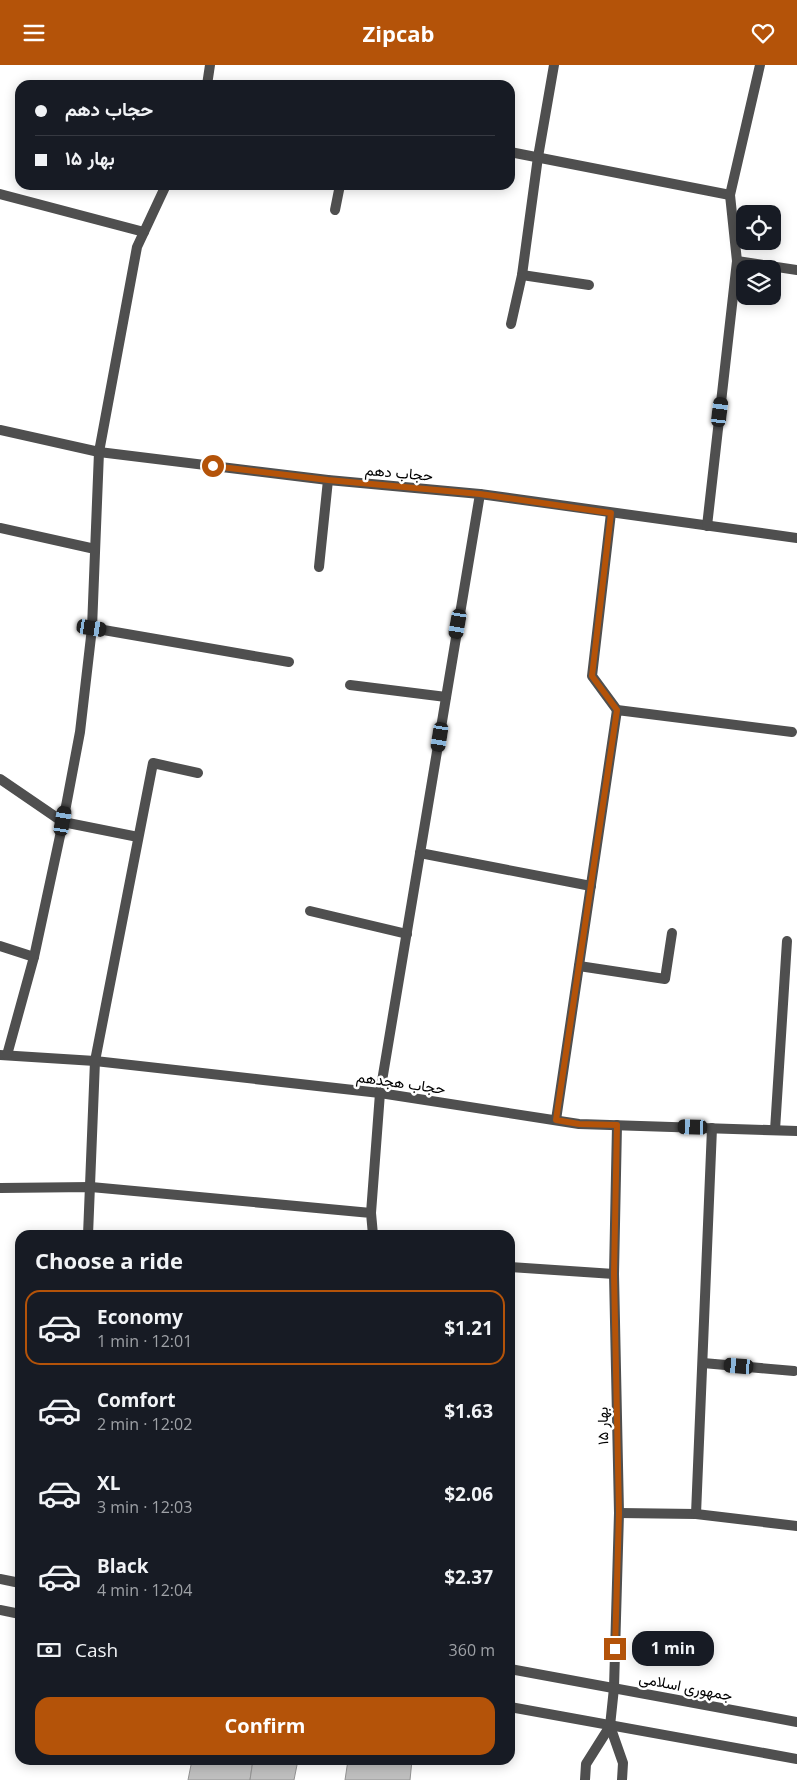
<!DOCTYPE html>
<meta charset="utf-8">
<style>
:root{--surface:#171b24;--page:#242831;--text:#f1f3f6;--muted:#9ea1a6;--line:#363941;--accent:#b45309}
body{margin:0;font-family:"Open Sans",Vazirmatn,sans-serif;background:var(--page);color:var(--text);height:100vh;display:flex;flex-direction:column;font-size:19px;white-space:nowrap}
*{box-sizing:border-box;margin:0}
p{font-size:16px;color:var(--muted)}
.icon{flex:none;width:28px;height:28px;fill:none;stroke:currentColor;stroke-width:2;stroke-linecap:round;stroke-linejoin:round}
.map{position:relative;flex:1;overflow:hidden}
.details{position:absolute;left:15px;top:1165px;width:500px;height:535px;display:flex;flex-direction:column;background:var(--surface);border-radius:15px;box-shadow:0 2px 12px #0003}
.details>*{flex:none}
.banner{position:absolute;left:15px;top:15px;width:500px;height:110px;border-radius:15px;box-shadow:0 2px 12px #0003;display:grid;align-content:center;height:110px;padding:0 20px;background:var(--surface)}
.fabs{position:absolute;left:736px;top:140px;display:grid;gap:10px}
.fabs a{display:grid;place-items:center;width:45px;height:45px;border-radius:10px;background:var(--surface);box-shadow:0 2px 12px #0003;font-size:25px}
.end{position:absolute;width:22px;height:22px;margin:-11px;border:6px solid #b45309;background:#fff;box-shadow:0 0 0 2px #fff}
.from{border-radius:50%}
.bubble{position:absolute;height:35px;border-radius:15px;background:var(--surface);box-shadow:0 2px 12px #0003;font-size:16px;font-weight:700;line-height:35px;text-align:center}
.car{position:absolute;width:15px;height:30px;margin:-15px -8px;border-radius:6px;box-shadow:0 0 4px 1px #0007;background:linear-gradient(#222 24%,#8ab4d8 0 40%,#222 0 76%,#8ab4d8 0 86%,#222 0)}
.banner b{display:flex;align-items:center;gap:18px;height:48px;font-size:19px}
.banner b+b{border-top:1px solid var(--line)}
.banner i{width:12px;height:12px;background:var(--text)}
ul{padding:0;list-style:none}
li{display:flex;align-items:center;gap:15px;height:75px;margin:0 10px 8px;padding:0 10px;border:2px solid transparent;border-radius:15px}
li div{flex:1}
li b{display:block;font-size:19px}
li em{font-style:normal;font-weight:700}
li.active{border-color:var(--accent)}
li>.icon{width:45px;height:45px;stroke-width:1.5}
h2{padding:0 20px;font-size:22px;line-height:60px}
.pay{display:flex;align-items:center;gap:12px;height:55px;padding:0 20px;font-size:19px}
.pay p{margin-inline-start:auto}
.button{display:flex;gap:10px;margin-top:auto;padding:10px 20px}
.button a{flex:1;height:58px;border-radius:15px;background:var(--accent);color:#fff;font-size:20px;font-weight:700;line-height:58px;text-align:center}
header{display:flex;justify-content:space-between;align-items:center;height:65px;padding:0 20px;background:var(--accent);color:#fff;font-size:22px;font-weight:700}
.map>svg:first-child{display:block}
.building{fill:#bfbfbf;stroke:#939393}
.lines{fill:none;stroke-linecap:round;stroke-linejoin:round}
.minor{stroke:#4f4f4f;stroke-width:10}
.tertiary{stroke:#4f4f4f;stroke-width:10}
.route{stroke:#b45309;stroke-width:6}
.labels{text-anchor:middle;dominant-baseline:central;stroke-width:5;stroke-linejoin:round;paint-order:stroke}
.street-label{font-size:15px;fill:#000;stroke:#fff}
</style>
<header><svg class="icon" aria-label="menu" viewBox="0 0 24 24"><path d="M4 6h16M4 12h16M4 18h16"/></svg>Zipcab<svg class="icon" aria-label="heart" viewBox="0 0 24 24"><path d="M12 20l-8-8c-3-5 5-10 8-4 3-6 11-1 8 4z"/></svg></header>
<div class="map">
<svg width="797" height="1715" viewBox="0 0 797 1715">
<rect width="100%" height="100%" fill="#fff"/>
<g class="building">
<path d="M192,1695H253L250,1715H188Z"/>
<path d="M253,1695H298L294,1715H250Z"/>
<path d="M348,1695H412L410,1715H345Z"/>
</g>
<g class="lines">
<g class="minor">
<path d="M207,20L210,0"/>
<path d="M510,87L730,130"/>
<path d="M0,129L144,167"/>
<path d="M335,145L340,120"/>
<path d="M737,196L797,205"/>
<path d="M522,210L589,220"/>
<path d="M511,259L522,210L538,92L554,0"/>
<path d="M0,365L99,387L328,415L480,429L797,473"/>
<path d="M611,448L592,611L617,645"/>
<path d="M707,461L737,196L730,130L760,0"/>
<path d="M0,463L95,484"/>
<path d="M319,502L328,415"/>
<path d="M92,563L289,597"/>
<path d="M350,620L446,632"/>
<path d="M0,714L63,757L138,772"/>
<path d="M420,788L591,821"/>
<path d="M310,846L407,869"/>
<path d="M0,881L34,892"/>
<path d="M579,901L665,914L672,868"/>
<path d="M0,990L95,996L380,1028L579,1059L797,1066"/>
<path d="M7,990L34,892L63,757L80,667L92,563L99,387L137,182L166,120"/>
<path d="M556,1055L617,645L792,667"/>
<path d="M775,1065L787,876"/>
<path d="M0,1123L91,1122L371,1148L373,1170"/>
<path d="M371,1148L380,1028L480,429"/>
<path d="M88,1170L95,996L153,698L198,708"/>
<path d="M510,1202L614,1209"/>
<path d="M703,1298L794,1306"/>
<path d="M619,1448L696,1449L797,1461"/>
<path d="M696,1449L712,1063"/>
<path d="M610,1661L623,1698L622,1715"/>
<path d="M585,1715L586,1699L610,1661L614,1623L619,1448L614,1209L617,1060"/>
</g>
<g class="tertiary">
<path d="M0,1514L20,1518"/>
<path d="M0,1545L20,1549"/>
<path d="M510,1604L797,1657"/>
<path d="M510,1642L797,1694"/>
</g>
</g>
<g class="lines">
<path class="route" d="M213,401L328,415L480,429L611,448L592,611L617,645L556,1055L579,1059L617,1060L614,1209L619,1448L615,1584"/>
</g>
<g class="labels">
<g class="street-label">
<text transform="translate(399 407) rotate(5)">حجاب دهم</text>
<text transform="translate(401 1017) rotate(8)">حجاب هجدهم</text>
<text transform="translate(602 1361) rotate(-91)">بهار ۱۵</text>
<text transform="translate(686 1621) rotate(11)">جمهوری اسلامی</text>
</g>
</g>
</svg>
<div class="fabs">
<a><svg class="icon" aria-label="locate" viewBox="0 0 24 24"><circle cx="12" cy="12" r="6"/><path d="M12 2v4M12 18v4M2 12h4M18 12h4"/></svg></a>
<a><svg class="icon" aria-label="layers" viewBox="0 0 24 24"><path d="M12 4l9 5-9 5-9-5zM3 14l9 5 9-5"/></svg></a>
</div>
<i class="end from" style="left:213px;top:401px"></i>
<i class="end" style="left:615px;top:1584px"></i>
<div class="bubble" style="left:632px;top:1566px;width:82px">1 min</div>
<i class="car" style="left:720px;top:347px;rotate:7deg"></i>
<i class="car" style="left:458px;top:559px;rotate:190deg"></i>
<i class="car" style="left:92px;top:563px;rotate:99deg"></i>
<i class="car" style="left:440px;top:672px;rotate:189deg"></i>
<i class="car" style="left:63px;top:756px;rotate:10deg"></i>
<i class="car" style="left:693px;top:1062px;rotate:272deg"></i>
<i class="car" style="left:739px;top:1301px;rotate:275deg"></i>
<div class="banner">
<b><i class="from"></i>حجاب دهم</b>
<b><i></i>بهار ۱۵</b>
</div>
<section class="details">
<h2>Choose a ride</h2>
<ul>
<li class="active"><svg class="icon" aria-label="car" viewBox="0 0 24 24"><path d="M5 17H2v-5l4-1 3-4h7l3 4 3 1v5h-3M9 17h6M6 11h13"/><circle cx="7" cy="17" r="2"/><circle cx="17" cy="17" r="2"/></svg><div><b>Economy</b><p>1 min · 12:01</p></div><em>$1.21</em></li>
<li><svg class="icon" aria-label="car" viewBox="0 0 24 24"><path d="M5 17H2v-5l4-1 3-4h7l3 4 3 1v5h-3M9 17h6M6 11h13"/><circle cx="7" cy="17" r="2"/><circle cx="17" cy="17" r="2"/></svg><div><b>Comfort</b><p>2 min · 12:02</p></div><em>$1.63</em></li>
<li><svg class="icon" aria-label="car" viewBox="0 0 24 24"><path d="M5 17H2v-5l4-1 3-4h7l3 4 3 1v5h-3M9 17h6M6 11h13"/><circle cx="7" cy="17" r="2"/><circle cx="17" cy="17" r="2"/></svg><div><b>XL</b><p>3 min · 12:03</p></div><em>$2.06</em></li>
<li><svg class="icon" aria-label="car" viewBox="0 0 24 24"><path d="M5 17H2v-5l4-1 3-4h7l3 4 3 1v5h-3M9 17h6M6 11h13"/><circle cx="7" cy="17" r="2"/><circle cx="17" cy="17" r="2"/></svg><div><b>Black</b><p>4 min · 12:04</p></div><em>$2.37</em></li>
</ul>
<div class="pay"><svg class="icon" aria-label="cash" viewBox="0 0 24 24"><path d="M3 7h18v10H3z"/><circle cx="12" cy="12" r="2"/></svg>Cash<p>360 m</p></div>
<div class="button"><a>Confirm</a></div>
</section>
</div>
